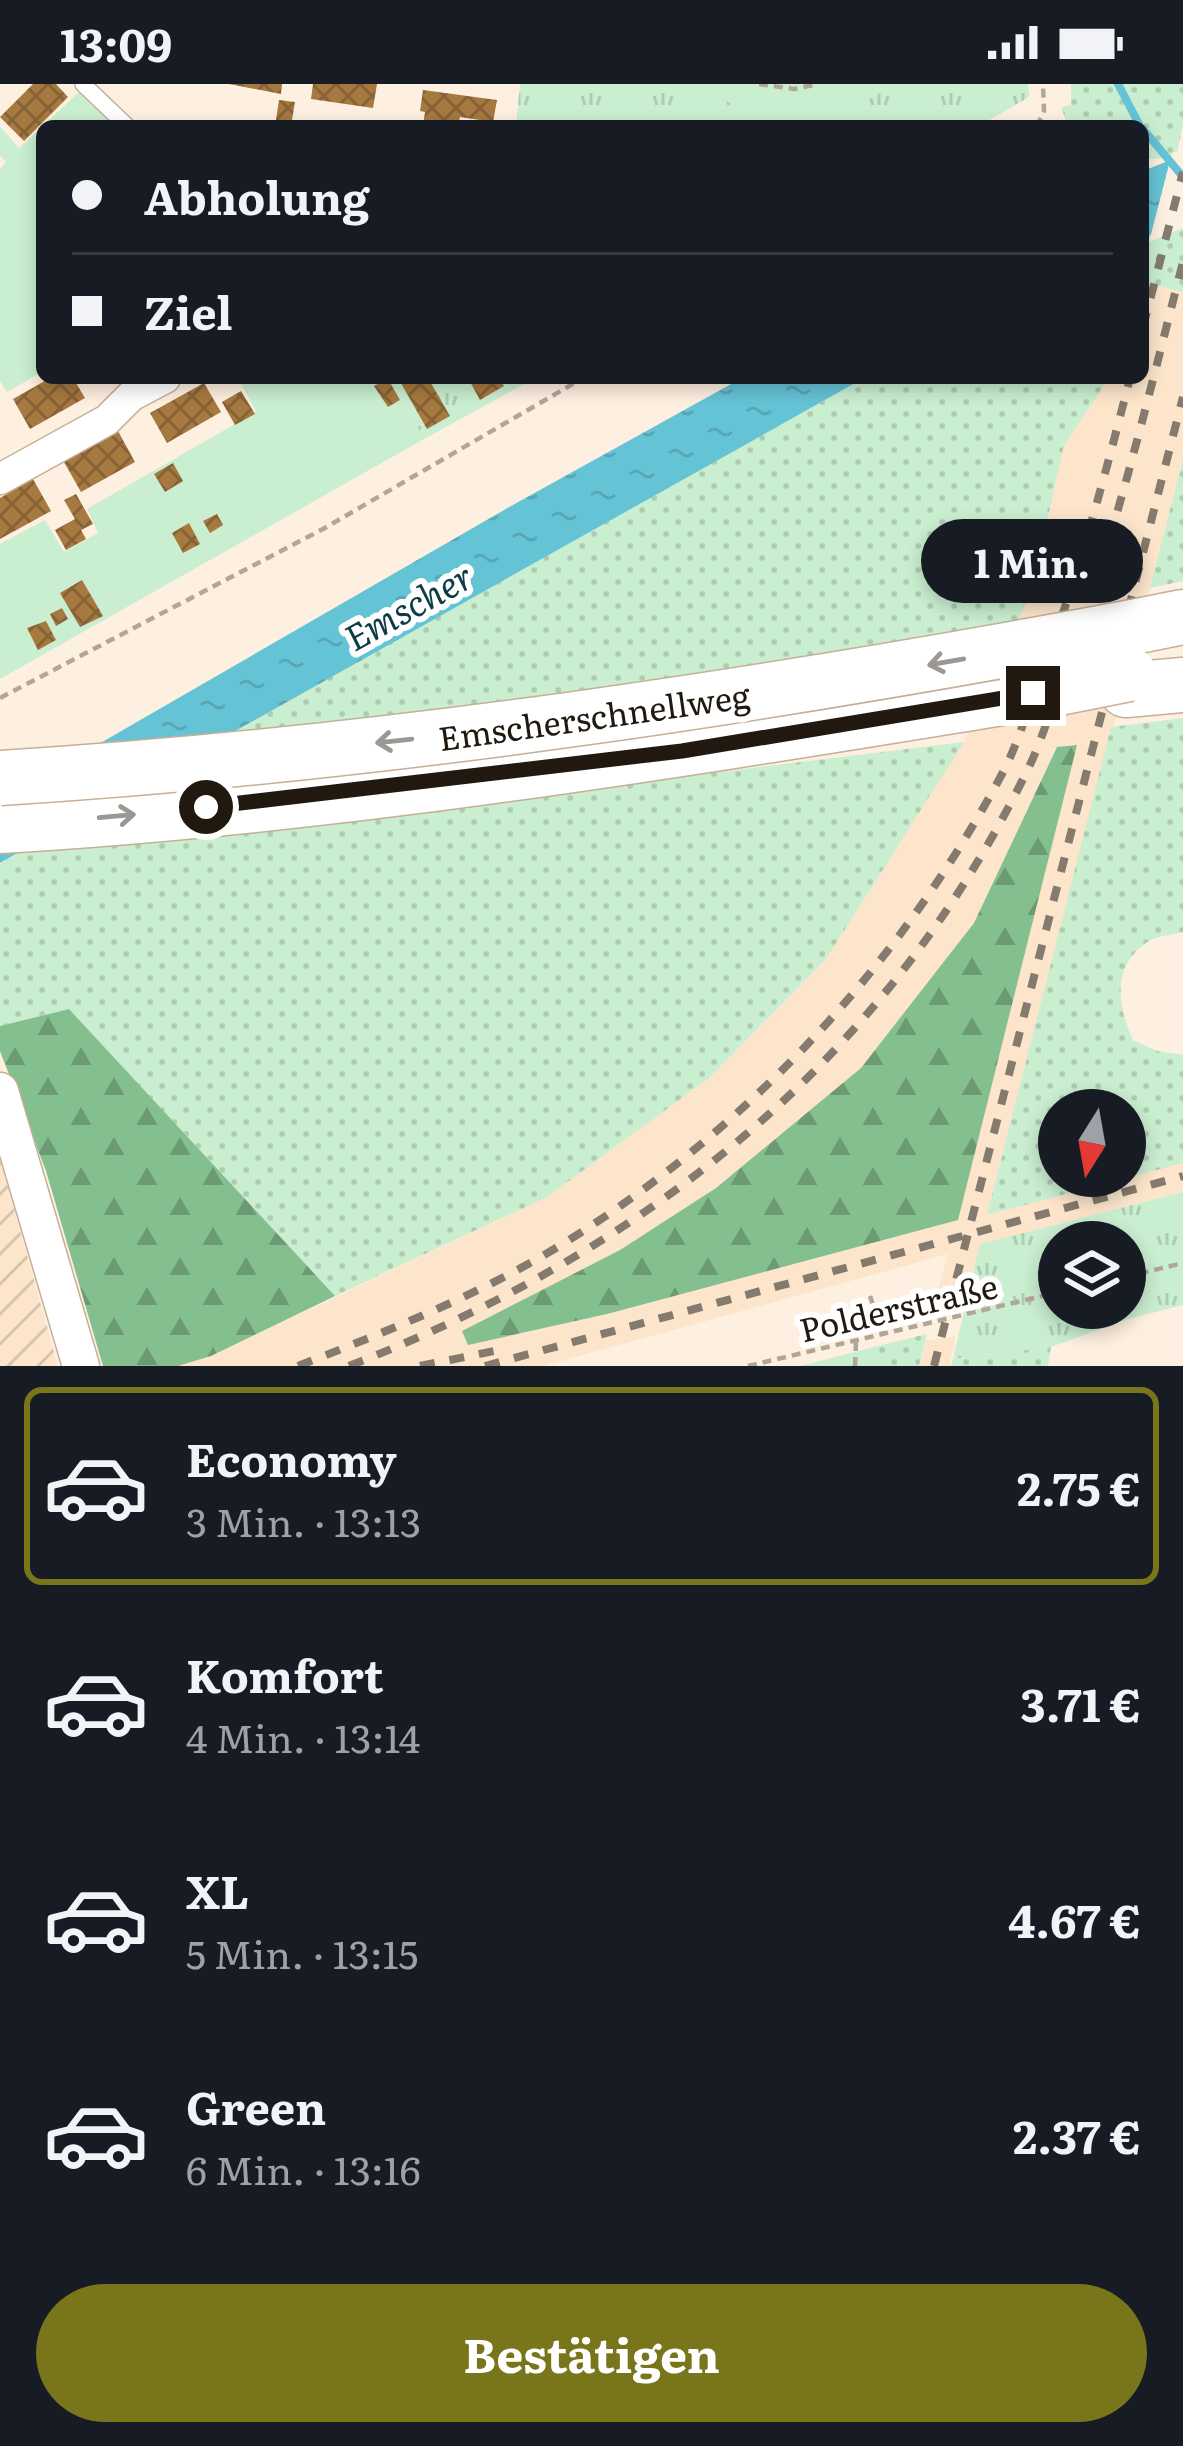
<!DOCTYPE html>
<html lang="de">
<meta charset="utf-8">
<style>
:root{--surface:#171b24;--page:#20242c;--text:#f1f3f6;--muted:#9ea1a6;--line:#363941;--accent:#79751a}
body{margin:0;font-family:Literata,serif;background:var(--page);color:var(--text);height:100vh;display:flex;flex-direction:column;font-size:45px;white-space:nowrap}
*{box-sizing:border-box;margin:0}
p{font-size:39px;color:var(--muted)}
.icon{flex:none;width:66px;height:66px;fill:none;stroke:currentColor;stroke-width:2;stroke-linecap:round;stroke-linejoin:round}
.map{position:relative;height:1282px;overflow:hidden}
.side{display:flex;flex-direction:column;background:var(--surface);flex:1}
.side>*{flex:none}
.banner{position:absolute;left:36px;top:36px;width:1113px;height:264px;border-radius:18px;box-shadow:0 6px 18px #0003;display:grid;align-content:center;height:264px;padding:0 36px;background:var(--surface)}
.needle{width:78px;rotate:191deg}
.tools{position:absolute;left:1038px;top:1005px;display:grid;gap:24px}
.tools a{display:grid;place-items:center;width:108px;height:108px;border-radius:50%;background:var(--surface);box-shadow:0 6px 18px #0003;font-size:60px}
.end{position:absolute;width:54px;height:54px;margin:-27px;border:15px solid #21190f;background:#fff;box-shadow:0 0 0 6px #fff}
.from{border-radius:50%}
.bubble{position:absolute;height:84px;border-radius:42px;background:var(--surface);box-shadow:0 6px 18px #0003;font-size:39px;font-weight:700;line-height:84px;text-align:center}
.banner b{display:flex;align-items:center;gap:42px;height:114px;font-size:45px}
.banner b+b{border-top:3px solid var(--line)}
.banner i{width:30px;height:30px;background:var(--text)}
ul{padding:21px 0 0;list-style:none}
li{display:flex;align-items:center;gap:36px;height:198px;margin:0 24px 18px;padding:0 12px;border:6px solid transparent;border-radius:18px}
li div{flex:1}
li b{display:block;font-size:45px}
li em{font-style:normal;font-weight:700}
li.active{border-color:var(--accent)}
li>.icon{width:108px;height:108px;stroke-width:1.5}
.button{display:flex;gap:24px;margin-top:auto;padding:24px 36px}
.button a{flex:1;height:138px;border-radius:72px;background:var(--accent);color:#fff;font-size:48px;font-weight:700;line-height:138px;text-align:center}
.status{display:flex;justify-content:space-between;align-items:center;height:84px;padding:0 60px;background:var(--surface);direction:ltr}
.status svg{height:33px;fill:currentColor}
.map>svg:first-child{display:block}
.built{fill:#fce5cb;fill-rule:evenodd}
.industrial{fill:url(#industrial-furrows)}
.grass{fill:url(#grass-dots);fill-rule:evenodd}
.forest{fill:url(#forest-firs)}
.park{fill:url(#park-tufts);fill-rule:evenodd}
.garden{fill:#caeed0}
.water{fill:url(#water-ripples)}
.pier{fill:#fef0e0}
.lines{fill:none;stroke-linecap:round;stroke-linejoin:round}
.stream{stroke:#65c3d6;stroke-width:8}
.building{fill:url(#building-cross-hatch)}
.service-casing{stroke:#c6af96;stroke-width:18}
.minor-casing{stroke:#c6af96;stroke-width:33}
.tertiary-casing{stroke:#c6af96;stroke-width:39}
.motorway-casing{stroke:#c6af96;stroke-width:57}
.path{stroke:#b2a698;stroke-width:4.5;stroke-dasharray:9 6;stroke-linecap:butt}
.service{stroke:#fff;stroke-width:15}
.minor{stroke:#fff;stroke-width:30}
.tertiary{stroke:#fff;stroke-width:36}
.motorway{stroke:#fff;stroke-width:54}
.rail{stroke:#847a6d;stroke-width:8;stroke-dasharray:15 15;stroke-linecap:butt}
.motorway-bridge-casing{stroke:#c6af96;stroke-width:57;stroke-linecap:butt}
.motorway-bridge{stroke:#fff;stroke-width:54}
.oneway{stroke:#9b9893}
.route{stroke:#21190f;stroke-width:15}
.labels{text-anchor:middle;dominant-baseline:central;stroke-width:12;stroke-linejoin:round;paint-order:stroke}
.street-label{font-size:33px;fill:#21190f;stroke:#fff}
.water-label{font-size:36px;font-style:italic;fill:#0f3c44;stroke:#fff}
</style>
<div class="status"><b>13:09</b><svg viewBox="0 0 49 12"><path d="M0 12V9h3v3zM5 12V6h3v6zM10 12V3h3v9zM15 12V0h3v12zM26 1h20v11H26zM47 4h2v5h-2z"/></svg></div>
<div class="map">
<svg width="1183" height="1282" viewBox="0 0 1183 1282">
<defs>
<pattern id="industrial-furrows" width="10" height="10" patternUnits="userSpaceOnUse" patternTransform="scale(3)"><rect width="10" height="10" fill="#fce5cb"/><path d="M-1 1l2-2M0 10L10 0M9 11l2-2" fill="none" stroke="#d8c4ad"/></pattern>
<pattern id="grass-dots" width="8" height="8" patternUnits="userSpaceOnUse" patternTransform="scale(3)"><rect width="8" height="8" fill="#caeed0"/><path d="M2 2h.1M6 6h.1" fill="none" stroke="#adccb1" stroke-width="1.8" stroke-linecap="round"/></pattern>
<pattern id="forest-firs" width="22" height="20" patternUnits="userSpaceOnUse" patternTransform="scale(3)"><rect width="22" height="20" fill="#84bf8f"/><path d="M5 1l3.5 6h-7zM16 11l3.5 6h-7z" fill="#6c9a73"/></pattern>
<pattern id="park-tufts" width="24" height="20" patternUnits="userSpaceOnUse" patternTransform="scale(3)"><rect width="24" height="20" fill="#caeed0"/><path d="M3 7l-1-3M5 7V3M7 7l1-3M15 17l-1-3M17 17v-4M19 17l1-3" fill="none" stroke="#adccb1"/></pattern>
<pattern id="water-ripples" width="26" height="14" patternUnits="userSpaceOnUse" patternTransform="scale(3)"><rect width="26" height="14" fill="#65c3d6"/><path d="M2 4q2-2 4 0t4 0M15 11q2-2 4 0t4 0" fill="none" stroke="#57a7b6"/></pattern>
<pattern id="building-cross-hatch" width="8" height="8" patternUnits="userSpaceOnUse" patternTransform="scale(3)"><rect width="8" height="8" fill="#a67941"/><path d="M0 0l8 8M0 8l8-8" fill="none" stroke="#876235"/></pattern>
</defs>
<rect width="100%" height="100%" fill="#fef0e0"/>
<g class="built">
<path d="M1143,198L1183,208V375L988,1130L1183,1079V1108L981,1160L966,1213L935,1218L948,1170L543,1282H178L211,1272L547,1113L709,994L826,875L964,658L1034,496L1064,361L1109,294H1143ZM1076,661L958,1135L607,1230L468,1261L463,1247L620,1166L716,1104L861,984L974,839L1056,664Z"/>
<path d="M956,1252L949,1282H919L926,1257Z"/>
</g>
<path class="industrial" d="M0,1075L58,1282H0Z"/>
<g class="grass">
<path d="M1071,0H1183V40L1176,74L1143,75V42H1068L1061,23L1071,21Z"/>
<path d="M1183,137V208L1143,198V154Z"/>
<path d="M864,294H1109L1064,361L1034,496L1015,545L367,731L964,658L826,875L709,994L547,1113L335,1212L69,925L0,942V780L302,606Z"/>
<path d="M1183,375V497L1150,504Z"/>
<path d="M1183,634V848C1172,851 1154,852 1146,859C1111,884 1118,923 1133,956L1157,967L1183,971V1079L987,1131L1111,643ZM1059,1026H1125V1092H1059Z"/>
<path d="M927,1250L919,1282H874L878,1262Z"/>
<path d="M1051,1263L1048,1282H951L953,1275Z"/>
</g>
<g class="forest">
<path d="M1077,661L958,1136L607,1230L468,1261L462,1247L620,1166L716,1104L861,984L974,839L1057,663Z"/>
<path d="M69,925L335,1212L211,1272L178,1282H103L46,1087L0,967V942Z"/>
</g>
<g class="park">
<path d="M520,0H1028L1029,13L979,42H516Z"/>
<path d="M391,294H535L424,355Z"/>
<path d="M1183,1108V1221L1128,1235L1051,1263L953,1275L980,1160ZM1125,1158V1224H1059V1158Z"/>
</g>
<g class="garden">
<path d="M705,0H893C839,42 757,52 705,0Z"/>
<path d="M80,7L121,42H43Z"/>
<path d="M0,43L19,64L42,43V288L7,308L0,297V85L6,78L0,71Z"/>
<path d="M238,294H391L424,355L0,595V460L45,436L64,468L98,449L87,425L256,328Z"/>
<path d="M878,1262L874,1282H800Z"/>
</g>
<g class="water">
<path d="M1183,71V137L1143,154V87Z"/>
<path d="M742,294H864L0,779V717L511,422Z"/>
</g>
<path class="pier" d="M1183,65V144L1149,158L1172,69Z"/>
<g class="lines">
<g class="stream">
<path d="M1118,0L1140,42"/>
<path d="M1143,45L1183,93"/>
</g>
</g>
<g class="building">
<path d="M33,0H56L68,13L24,57L0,33Z"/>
<path d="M229,0H282L281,10Z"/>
<path d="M313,0H377L373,24L311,15Z"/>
<path d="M423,6L497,16L493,38L460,33L458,42H423L425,28L420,27Z"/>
<path d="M279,16L295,18L291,42H275Z"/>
<path d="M50,294H73L85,314L30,345L13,315Z"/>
<path d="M398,294H428L450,332L427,345Z"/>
<path d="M468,294H499L504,302L480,316Z"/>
<path d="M388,295L400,316L388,323L374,302Z"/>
<path d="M204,299L221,328L167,359L150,329Z"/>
<path d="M241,307L255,330L235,341L222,318Z"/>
<path d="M118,347L135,378L81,408L64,378Z"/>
<path d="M173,379L183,397L165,408L154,390Z"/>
<path d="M33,395L51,427L0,455V414Z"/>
<path d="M76,410L93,440L81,446L86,455L66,466L55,446L75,435L64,416Z"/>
<path d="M217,430L223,441L210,449L203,437Z"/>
<path d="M189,439L200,460L183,469L172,449Z"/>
<path d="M82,496L103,532L80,543L60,509Z"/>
<path d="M62,524L68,535L56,542L50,530Z"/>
<path d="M46,537L56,556L38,566L27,544Z"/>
</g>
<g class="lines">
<g class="service-casing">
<path id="service" d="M83,0L127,42"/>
</g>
<g class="minor-casing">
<path id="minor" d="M0,395L107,336L131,312L165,294"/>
</g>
<g class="tertiary-casing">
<path id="tertiary" d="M0,1007L81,1282"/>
</g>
<g class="motorway-casing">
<g id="motorway">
<path d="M1143,541L1183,533"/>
<path d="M1126,606L1183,601"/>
<path d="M0,742C346,722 692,664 1033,609"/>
</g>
</g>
<g class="path">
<path d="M759,0L794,5L818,0"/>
<path d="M1037,42L1044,27L1043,0"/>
<path d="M0,614L323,445L583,294"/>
<path d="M1125,1193L1183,1179"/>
<path d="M870,1212L883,1250"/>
<path d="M748,1282L1059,1208"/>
<path d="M855,1282L856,1257"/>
</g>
<use href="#service" class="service"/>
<use href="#minor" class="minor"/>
<use href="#tertiary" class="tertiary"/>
<use href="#motorway" class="motorway"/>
<g class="rail">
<path d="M1143,243L1183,88"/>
<path d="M298,1282C388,1247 479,1211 561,1161C747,1046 899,883 1002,690C1016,664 1025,634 1035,606C1075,504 1103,400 1130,294"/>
<path d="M349,1282C645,1167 883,979 1025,691C1039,664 1048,634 1058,606C1112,467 1146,322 1183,178"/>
<path d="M420,1282L504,1265"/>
<path d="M485,1282L1183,1092"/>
<path d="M934,1282L1183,313"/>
</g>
<g class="motorway-bridge-casing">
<g id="motorway-bridge">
<path d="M1033,609L1129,590"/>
<path d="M0,694C384,670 765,612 1143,541"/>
</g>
</g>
<use href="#motorway-bridge" class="motorway-bridge"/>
</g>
<defs><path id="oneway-shaft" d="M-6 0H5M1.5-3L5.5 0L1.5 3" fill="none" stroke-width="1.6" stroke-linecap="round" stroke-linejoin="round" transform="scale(3)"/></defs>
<g class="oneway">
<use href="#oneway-shaft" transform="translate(946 578) rotate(170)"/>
<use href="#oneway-shaft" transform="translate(394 657) rotate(174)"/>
<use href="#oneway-shaft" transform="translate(117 732) rotate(-5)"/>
</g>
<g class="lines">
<path class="route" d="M206,723L682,667L1033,609"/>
</g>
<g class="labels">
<g class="street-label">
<text transform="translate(594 631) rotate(-8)">Emscherschnellweg</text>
<text transform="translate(898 1222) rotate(-13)">Polderstraße</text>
</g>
<g class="water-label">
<text transform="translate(408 521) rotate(-29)">Emscher</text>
</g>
</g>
</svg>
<div class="tools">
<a><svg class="needle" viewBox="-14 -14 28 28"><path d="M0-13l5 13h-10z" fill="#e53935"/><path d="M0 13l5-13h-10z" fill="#9ea1a6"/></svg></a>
<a><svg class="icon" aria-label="layers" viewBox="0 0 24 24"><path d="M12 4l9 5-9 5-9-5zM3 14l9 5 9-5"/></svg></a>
</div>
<i class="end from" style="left:206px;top:723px"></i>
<i class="end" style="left:1033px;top:609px"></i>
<div class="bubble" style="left:921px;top:435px;width:222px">1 Min.</div>
<div class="banner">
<b><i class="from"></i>Abholung</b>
<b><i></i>Ziel</b>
</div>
</div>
<section class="side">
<ul>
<li class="active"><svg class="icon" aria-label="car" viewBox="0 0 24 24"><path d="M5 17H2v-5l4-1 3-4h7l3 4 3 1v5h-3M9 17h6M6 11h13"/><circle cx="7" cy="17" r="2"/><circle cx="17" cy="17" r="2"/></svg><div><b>Economy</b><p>3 Min. · 13:13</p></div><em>2.75 €</em></li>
<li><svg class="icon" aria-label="car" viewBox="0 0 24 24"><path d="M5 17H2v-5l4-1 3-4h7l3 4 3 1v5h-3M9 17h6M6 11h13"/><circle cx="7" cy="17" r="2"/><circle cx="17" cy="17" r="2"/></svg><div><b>Komfort</b><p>4 Min. · 13:14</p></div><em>3.71 €</em></li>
<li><svg class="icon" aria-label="car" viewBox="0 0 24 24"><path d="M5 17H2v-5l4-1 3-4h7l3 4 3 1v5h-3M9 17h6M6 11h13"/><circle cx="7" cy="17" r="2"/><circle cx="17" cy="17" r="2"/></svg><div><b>XL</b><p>5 Min. · 13:15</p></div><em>4.67 €</em></li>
<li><svg class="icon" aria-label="car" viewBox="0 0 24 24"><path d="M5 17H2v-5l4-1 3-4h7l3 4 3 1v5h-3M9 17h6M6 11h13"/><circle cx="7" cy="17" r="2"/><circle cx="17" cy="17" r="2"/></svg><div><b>Green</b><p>6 Min. · 13:16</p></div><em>2.37 €</em></li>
</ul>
<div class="button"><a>Bestätigen</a></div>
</section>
